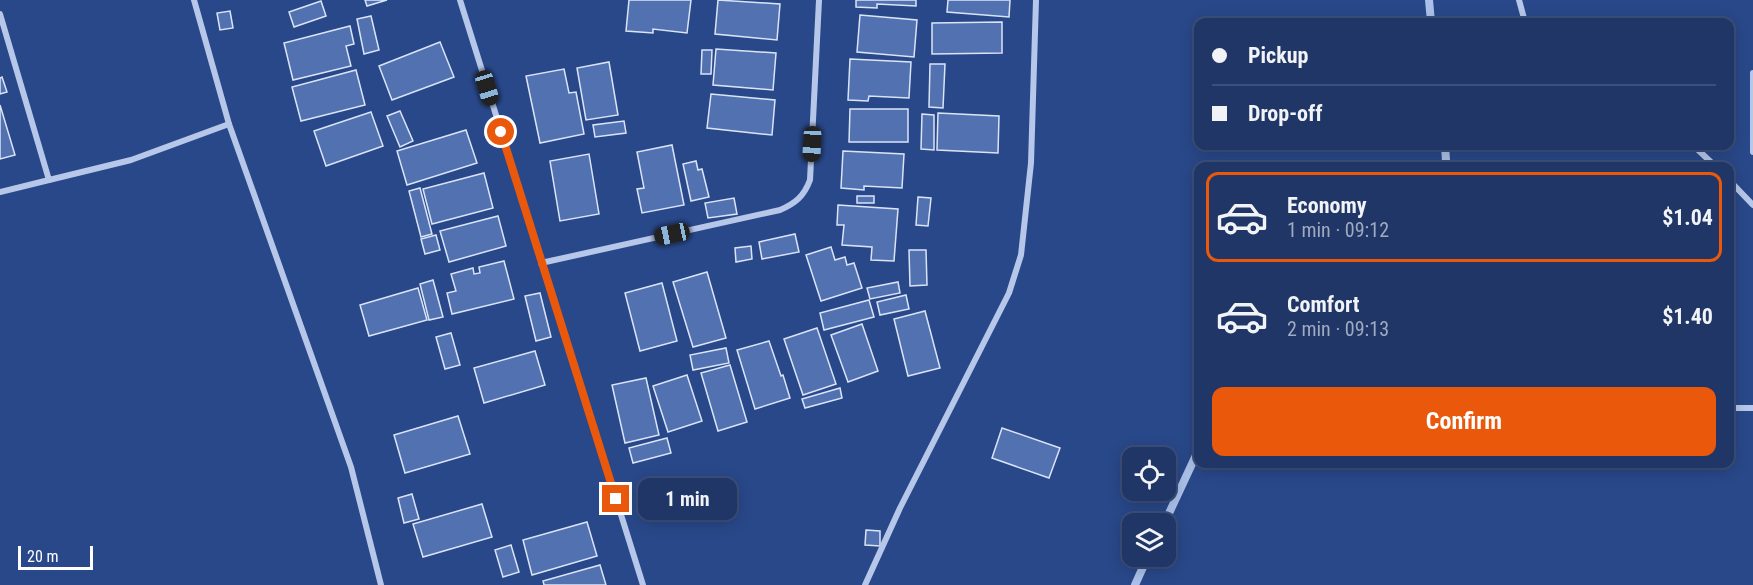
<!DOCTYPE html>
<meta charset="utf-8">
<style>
:root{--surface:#1f3667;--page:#273e6d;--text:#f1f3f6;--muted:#a1abc0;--line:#3c507b;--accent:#ea580c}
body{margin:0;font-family:"Roboto Condensed",sans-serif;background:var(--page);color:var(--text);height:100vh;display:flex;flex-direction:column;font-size:22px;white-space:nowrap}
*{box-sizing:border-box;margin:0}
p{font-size:20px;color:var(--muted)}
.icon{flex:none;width:33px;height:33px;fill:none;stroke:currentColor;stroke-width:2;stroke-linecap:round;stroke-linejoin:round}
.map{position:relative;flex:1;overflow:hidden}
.side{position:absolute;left:1194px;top:162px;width:540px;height:306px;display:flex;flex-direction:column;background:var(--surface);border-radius:12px;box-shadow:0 3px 15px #0003,0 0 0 2px var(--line)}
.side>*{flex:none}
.banner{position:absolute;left:1194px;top:18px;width:540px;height:132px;border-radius:12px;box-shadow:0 3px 15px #0003,0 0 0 2px var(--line);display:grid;align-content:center;height:132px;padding:0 18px;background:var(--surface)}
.fabs{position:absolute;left:1122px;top:447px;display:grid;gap:12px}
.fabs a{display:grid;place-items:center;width:54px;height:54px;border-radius:12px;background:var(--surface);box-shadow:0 3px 15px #0003,0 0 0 2px var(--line);font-size:30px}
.scale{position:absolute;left:18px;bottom:15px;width:75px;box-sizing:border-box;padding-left:6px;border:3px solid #fff;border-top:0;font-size:16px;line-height:21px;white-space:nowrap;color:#fff;-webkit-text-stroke:4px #294889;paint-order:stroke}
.end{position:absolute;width:27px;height:27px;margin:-14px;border:8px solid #ea580c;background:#fff;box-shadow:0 0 0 3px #fff}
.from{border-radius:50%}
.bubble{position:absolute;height:42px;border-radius:12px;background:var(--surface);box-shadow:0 3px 15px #0003,0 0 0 2px var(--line);font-size:20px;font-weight:700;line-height:42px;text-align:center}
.car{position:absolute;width:18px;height:36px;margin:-18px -9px;border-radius:8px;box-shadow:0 0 4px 2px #0007;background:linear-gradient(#222 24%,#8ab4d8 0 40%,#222 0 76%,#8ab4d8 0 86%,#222 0)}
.banner b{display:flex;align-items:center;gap:21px;height:57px;font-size:22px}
.banner b+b{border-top:2px solid var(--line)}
.banner i{width:15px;height:15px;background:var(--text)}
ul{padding:10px 0 0;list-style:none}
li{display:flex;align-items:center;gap:18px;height:90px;margin:0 12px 9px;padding:0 6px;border:3px solid transparent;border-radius:12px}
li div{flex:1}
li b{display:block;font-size:22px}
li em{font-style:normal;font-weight:700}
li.on{border-color:var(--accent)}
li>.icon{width:54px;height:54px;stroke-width:1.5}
.button{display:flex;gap:12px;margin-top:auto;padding:12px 18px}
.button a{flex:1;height:69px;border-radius:12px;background:var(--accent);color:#fff;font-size:24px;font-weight:700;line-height:69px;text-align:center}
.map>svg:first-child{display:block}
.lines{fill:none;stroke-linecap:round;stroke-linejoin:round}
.stream{stroke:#abc1e9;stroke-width:8}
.building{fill:#5271b0;stroke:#dae4f7;stroke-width:1.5}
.minor{stroke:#b6c7e9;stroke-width:6}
.route{stroke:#ea580c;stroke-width:8}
</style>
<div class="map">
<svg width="1753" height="585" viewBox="0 0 1753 585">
<rect width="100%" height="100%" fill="#294889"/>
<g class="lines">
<g class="stream">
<path d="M1429,0L1431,22"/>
<path d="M1443,166L1446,160L1445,146"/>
<path d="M1164,524L1198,451"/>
<path d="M1135,585L1148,556"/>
</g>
</g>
<g class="building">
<path d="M365,0H387L367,6Z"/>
<path d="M629,0H691L687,33L653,29V33L626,31Z"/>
<path d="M718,0L780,4L777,40L715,34Z"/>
<path d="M856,0H916V6L877,4V8L856,7Z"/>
<path d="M948,0H1010L1009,17L947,12Z"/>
<path d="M321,1L326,16L294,27L289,12Z"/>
<path d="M230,11L233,28L220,30L217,13Z"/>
<path d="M860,15L917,20L914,57L857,52Z"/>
<path d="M371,16L379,50L364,54L357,19Z"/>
<path d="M1002,22V53L932,54V23Z"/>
<path d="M350,26L354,44L346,46L351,66L293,80L284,43Z"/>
<path d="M440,42L454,77L392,100L379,66Z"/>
<path d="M716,49L776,53L773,90L713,85Z"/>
<path d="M702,50H712L711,74H701Z"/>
<path d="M850,59L911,62L909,98L869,96L868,101L848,100Z"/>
<path d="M609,62L618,115L586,120L577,68Z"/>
<path d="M930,64H945L943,108L929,107Z"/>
<path d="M564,69L569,93L576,92L584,134L540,143L526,76Z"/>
<path d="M356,70L365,105L301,121L292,87Z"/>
<path d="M2,77L7,92L0,94V78Z"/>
<path d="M711,94L775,100L772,135L707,128Z"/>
<path d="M0,105L15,155L0,159Z"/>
<path d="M850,109H908V142H849Z"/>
<path d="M400,111L413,141L400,147L387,116Z"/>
<path d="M371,112L383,146L326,166L314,131Z"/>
<path d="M938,113L999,116L998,153L937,150Z"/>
<path d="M922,114L934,115V150L921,149Z"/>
<path d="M624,121L626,133L595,137L593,125Z"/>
<path d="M466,130L477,163L407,185L397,151Z"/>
<path d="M672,145L684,205L642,213L637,189L644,188L637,152Z"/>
<path d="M843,151L904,154L902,188L864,186V190L841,188Z"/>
<path d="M589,154L599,214L560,221L550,161Z"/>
<path d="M696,161L698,170L702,169L709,197L691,201L683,164Z"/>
<path d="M484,173L493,208L432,224L423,189Z"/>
<path d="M420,188L432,234L421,237L409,191Z"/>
<rect x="857" y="196" width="17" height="7"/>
<path d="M918,197L931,198L928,226L916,225Z"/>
<path d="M734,198L737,214L708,218L705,203Z"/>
<path d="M838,205L898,209L894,261L871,260L872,247L842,245L844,225H837Z"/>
<path d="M498,216L506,246L449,262L440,231Z"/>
<path d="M795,234L799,252L762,259L759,242Z"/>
<path d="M436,235L440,250L425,254L421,239Z"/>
<path d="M751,246L752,259L736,262L735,248Z"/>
<path d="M831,247L835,260L845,257L847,265L854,263L862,288L821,301L806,255Z"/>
<path d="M909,250H926L927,285L910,286Z"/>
<path d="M504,261L514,299L452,314L447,293L456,291L451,274L473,268L474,274L480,273L479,267Z"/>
<path d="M707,272L726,338L693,347L673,282Z"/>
<path d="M433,280L443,317L429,320L420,284Z"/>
<path d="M898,282L900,293L870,299L867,288Z"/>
<path d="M662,283L677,341L640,351L625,293Z"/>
<path d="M418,288L427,320L369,336L360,305Z"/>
<path d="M540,293L551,337L536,341L525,296Z"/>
<path d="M906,295L909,309L880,315L877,302Z"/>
<path d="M869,300L874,317L824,330L820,313Z"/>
<path d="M925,311L940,368L908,376L894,319Z"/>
<path d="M862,324L878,371L848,382L831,335Z"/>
<path d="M817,328L836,384L803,395L784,339Z"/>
<path d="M451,333L460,365L445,369L436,337Z"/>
<path d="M769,341L781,376L783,375L790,398L755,409L737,350Z"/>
<path d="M726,348L729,363L693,370L690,355Z"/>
<path d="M535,351L545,385L484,403L474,368Z"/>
<path d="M730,365L747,422L718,431L701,373Z"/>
<path d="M687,375L702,421L668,432L653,386Z"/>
<path d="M646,378L659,435L625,443L612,385Z"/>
<path d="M840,388L842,398L805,408L802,399Z"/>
<path d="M458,416L470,454L405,473L394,435Z"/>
<path d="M1002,428L1060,448L1049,478L992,458Z"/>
<path d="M667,438L671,453L633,463L629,448Z"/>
<path d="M412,494L419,519L404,523L398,498Z"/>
<path d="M482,504L492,537L423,557L413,524Z"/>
<path d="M587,522L597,556L532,575L523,540Z"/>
<path d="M866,530L880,531V546L865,545Z"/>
<path d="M511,545L519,572L503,577L495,550Z"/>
<path d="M600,565L606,585H544L543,581Z"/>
</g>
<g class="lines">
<g class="minor">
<path d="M194,0L229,124L351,467L381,585"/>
<path d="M460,0L643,585"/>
<path d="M1519,0L1525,22"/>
<path d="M0,14L49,180L131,160L229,124"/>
<path d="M1753,73V152"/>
<path d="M1694,146L1715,166"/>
<path d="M1730,181L1753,205"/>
<path d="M0,192L49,180"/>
<path d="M541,263L780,210C796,203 804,196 810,180L819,0"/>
<path d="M1730,408H1753"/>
<path d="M865,585L900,508L1009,293L1021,255L1031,163L1036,0"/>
</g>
</g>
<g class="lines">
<path class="route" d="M501,132L616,499"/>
</g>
</svg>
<div class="fabs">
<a><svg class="icon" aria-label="locate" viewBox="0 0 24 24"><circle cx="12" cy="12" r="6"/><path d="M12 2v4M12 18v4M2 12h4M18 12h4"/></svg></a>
<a><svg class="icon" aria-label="layers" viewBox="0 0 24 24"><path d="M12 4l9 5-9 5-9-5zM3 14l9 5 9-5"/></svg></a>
</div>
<div class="scale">20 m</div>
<i class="end from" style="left:501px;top:132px"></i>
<i class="end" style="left:616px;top:499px"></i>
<div class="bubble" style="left:638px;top:478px;width:99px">1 min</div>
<i class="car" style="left:487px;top:88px;rotate:163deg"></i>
<i class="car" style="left:812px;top:144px;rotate:183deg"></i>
<i class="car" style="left:672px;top:234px;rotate:258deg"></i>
<div class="banner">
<b><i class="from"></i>Pickup</b>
<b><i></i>Drop-off</b>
</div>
<section class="side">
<ul>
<li class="on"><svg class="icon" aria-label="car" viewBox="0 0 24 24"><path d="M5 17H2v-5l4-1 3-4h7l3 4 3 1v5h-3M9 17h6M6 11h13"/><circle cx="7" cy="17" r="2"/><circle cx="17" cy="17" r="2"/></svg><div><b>Economy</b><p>1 min · 09:12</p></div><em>$1.04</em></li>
<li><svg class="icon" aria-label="car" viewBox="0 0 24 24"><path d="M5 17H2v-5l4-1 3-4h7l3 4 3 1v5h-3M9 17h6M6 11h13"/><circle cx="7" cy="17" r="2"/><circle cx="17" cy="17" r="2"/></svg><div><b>Comfort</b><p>2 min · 09:13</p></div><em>$1.40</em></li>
</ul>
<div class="button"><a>Confirm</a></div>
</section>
</div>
